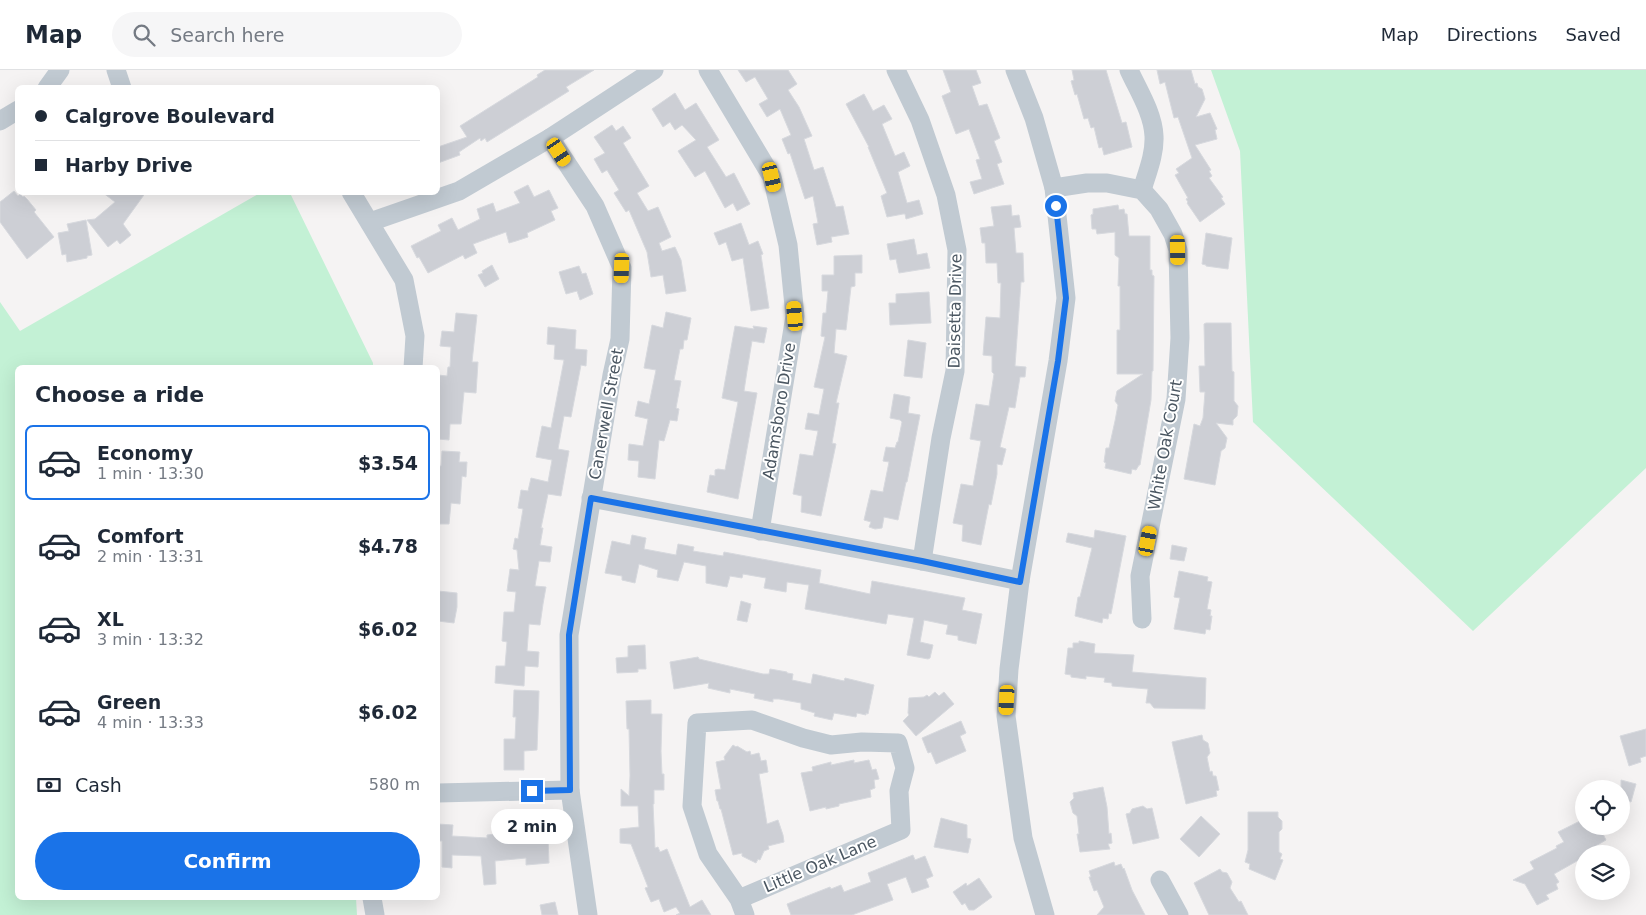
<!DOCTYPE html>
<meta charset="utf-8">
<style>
:root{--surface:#fff;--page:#f6f6f7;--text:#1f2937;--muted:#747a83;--line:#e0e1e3;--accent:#1a73e8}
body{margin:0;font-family:"DejaVu Sans",sans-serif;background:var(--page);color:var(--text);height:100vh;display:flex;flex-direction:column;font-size:19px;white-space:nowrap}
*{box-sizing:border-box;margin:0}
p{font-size:16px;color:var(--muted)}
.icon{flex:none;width:28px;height:28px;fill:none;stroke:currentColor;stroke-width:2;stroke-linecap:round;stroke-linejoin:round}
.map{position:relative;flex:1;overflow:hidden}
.side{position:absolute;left:15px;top:295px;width:425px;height:535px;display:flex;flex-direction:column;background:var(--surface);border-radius:8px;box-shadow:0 5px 20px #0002}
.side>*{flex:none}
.guide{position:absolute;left:15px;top:15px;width:425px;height:110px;border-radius:8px;box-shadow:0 5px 20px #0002;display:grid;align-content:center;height:110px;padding:0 20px;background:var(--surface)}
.controls{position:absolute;left:1575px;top:710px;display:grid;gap:10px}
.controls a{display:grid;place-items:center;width:55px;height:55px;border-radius:50%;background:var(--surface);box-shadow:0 5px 20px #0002;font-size:25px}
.end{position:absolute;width:22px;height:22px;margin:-11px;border:6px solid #1a73e8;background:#fff;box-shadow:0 0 0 2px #fff}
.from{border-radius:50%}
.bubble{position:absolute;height:35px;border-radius:18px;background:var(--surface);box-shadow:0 5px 20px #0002;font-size:16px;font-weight:800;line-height:35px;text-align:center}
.car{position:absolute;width:15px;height:30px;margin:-15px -8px;border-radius:6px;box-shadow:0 0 4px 1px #0007;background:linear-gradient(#f5c518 24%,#345 0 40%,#f5c518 0 76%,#345 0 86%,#f5c518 0)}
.guide b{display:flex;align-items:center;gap:18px;height:48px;font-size:19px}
.guide b+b{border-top:1px solid var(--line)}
.guide i{width:12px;height:12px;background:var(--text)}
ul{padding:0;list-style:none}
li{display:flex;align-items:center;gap:15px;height:75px;margin:0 10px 8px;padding:0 10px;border:2px solid transparent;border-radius:8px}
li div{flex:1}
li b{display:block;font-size:19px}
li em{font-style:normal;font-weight:800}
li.on{border-color:var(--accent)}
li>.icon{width:45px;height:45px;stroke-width:1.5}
h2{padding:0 20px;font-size:22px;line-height:60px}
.pay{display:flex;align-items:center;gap:12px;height:55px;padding:0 20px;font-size:19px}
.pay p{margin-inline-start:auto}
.action{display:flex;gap:10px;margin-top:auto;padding:10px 20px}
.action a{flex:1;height:58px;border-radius:30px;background:var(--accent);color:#fff;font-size:20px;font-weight:800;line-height:58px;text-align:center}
header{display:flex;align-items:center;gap:30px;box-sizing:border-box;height:70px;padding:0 25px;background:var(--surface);border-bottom:1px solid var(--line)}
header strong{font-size:24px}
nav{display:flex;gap:28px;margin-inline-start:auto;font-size:18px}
.search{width:350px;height:45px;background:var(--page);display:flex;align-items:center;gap:12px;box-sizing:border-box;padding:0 18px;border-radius:28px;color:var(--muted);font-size:19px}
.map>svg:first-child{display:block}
.green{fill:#c3f1d5}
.building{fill:#cdcfd5;stroke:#d7d9de}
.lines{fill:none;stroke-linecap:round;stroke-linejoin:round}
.minor{stroke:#c1cad2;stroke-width:19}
.route{stroke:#1a73e8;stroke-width:6}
.labels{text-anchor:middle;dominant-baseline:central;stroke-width:4;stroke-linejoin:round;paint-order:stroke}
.street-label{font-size:16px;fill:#4a5661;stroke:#fff}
</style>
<header>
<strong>Map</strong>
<div class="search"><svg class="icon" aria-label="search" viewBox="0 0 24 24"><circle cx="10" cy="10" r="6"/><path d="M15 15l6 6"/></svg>Search here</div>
<nav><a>Map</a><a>Directions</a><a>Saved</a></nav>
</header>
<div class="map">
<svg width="1646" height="845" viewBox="0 0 1646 845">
<rect width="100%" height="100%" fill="#f5f3f3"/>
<g class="green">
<path d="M1211,0H1646V398L1473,561L1253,352L1240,81Z"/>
<path d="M260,123H290L373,293V297L18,298V828H356L357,845H0V232L20,261Z"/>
</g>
<g class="building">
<path d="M545,0H594L566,17L569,21L487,72L485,68L481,71L480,68L459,82L460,85L438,93V77L467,67L460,56L538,7L537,5Z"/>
<path d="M738,0H788L797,14L788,20L799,37L812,66L804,69L814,100L823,97L836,137L843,136L849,164L831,167L832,172L817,175L813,154L818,153L813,126L805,129L790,83L788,84L782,69L791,65L780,39L767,47L759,34L768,29L755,7L746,12Z"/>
<path d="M943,0H976L981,13L972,16L979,36L987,34L1000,68L994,71L1002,92L997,94L1004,114L974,124L970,112L982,109L976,90L980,89L969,59L956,64L942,26L951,22Z"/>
<path d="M1072,0H1106L1122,53L1126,52L1132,77L1104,85L1102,77L1099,78L1094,57L1091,58L1088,48L1084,49L1077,24L1075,25L1071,11L1074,10Z"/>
<path d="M1157,0H1191L1195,14L1197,13L1198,17L1202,19L1205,29L1196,47L1210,43L1217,59L1215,60L1217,69L1195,75L1211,100L1209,101L1212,106L1209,108L1223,127L1221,128L1225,134L1200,152L1187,133L1188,132L1186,129L1188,128L1175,105L1179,103L1176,99L1192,88L1178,47L1174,48L1165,12L1160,14Z"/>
<path d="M675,23L685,40L696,33L719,70L707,77L726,107L734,103L750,134L737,141L733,133L725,138L705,101L695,107L678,81L696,70L682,55L675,60L670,52L663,57L652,39Z"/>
<path d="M864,24L873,41L884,35L892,49L882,54L895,86L904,82L910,96L898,102L907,133L919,130L923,144L906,149L905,144H903L887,147L881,126L887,123L868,77H869L846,34Z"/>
<path d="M612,55L616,61L623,56L631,68L623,73L649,116L637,123L648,141L658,137L671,167L659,173L662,181L675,177L681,190L686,221L666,224L663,205L651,207L647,182L629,140L626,142L614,123L619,120L607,100L602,103L594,89L605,83L594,67Z"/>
<path d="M528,115L534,127L549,120L558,138L551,141L555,150L527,163L528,167L516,171L509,173L506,162L473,174L477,183L465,189L463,185L428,203L419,187L417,188L411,176L441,161L438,155L452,148L458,160L480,149L477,139L493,133L496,142L520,133L514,122Z"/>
<path d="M14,121L18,126L20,124L23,127L24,126L27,129L36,140L34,142L54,167L27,189L0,152V132Z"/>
<path d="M102,122H146L123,154L131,165L120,174L117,170L108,177L87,150L95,149L115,132Z"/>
<path d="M1011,135L1012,146L1019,145L1021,157L1014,158L1016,183H1023L1024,212H1021L1015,296L1026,297L1025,307H1020L1015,338L1009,337L1000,377L1006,379L1002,395L997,394V404L991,435L989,434L981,475L962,471L963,455L953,453L961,414L973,416L981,371L970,369L976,334L989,336L994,304L992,302V286L983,285L986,247L1000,248L1001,213H998L997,193H986L985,173H982L980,158L994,156L991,137Z"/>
<path d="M1118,135L1119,140L1124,139L1125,144H1127L1129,166H1150V200H1152V205L1154,206L1153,301H1152L1151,330L1140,395H1139L1136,400L1132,399L1131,404L1105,398L1106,393L1104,392L1106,378H1109L1115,351L1118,335L1115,331L1117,321L1143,304H1117V260H1120V216H1118L1119,188L1115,185V162L1097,164L1096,159H1092L1091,145L1093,144V139Z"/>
<path d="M86,150L92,185L87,186V188L67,192L66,184L62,185L58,163L69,161L67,154Z"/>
<path d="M741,153L749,175L758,171L763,184L761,185L769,238L751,241L743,188L732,191L726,172L719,175L714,163Z"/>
<path d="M1206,163L1232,168L1228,199L1206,196V195L1202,194Z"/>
<path d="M914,169L917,185L927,183L930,198L899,203L896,189L890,190L887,174Z"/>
<path d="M862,185V203H855V216L851,217L846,260L836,259L834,283L847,286L836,333H839L832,373L836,374L821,446L801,442L802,426L793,424L800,384L813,386L818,361L805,359L808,343L819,345L824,319L814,317L825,267L821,266L823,243H826L828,221H822V205H834V186Z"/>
<path d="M492,195L499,209L485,217L478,205L483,203L482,201Z"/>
<path d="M579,196L582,204L586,203L593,224L580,230L577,221L566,224L559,202Z"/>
<path d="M929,222L931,253L890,255L889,233H896V224Z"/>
<path d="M666,242L691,248L687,270H684L683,279H680L674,310L681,311L676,338L679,339L677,351L670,350L664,371L659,370L655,409L638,407L639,391L628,390L629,374L643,376L648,349L635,346L638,331L649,334L656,300L644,298L652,255L663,258Z"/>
<path d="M456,243L477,245L472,292H478L476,323L464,322L461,354H450L449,370L438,369V305L447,306L448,297H450L451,277L440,276L442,261L454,262Z"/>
<path d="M1206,253H1231L1232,301L1234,302V331L1238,336L1237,346L1233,350V355L1216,353L1227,368L1225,378L1221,381L1215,415L1184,409L1194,354L1200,356L1203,348L1205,322H1200L1199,296H1205L1204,254Z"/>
<path d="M735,256L754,259L753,256L767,258L764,273L752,271L747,301L744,321L757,323L738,429L707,422L710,405L715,406V400L718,399L725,400L738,332L722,328Z"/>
<path d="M548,257L576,260L575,279L587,280L586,296L581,295L571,347L564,346L558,379L569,381L561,426L548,424L541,458H543L540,475L552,477L550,492L539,491L535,516L546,517L543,534L540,555L529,554L527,581L539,582L538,597L525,596L524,616L504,614L495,613L496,596H505L507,572L502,571L504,542H514L516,522L507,521L510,499L519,500L517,480L513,479L515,468L518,469L523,439L518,438L521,420L528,421L531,408L548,412L552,390L536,387L542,356L551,358L564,290L554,289L555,275L547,274Z"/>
<path d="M908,270L926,273L922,308L904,306Z"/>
<path d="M894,324L910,327L908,343L920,345L907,412H906L898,450L884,447L882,458L875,459L869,457L871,452L864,450L871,420L883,422L889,392L883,391L886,377L895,378L897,372H898L902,352L900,350L890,348Z"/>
<path d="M442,381L460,382L459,392H467L466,407L462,406L460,434L451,433L449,454H438V396H441Z"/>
<path d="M1095,460L1126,466L1111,544L1109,543L1108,549L1103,548L1102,553L1075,546L1078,527H1080L1092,478L1066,472L1068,463L1094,468Z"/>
<path d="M632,465L646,468L644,479L676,485L678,474L694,477L693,481L723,486L724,482L821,500L819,513L870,524L872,511L965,528L962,540L982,544L976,574L958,570V566L946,564L948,555L924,550L920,572L933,575L930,588L928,589L907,585L914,548L888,544L886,554L805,539L809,515L787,512L786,522L764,518L766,508L743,504L742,508L730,506L727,517L706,513V496L684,492L678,511L657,507L658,500L639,494L635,513L622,510V506L605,503L612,471L630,475Z"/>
<path d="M1172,475L1187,478L1184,491L1170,489Z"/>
<path d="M1179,501L1208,507L1207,511L1212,512L1207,539L1211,540L1210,546H1212L1210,560L1206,559L1205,564L1174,559L1180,528L1174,527Z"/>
<path d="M438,521L457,523V537L454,553L438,551Z"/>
<path d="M741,531L751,534L747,552L737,550Z"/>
<path d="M1079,571L1095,574L1094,583L1134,585L1132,602L1206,608L1205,639L1154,638L1150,633H1146L1148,619L1112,616V613L1104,612L1105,608L1086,606V609L1071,607V605L1065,604L1068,578H1073V573H1079Z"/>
<path d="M645,575L646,599H638V602L617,603L616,588L628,587V576Z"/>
<path d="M698,587L699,589L763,604H769L770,599L787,602V603L793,604L792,610L811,614L813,604L844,611L845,608L874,615L868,644L866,643V645L857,643L856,647L834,643L832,650L814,646L815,643L801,639V633L779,629H773V632L754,628L755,624L730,619V623L708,618L709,613L674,619L670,592Z"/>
<path d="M514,620L539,621L537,680L524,681V700H504V669H515L516,647H513Z"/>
<path d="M935,622L939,626L944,622L954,634L916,666L903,651L909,645L908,643L909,628L924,627L927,625L929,627Z"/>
<path d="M651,630V644H662L661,681L662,704H664V720H654V734H653L655,778L658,777L660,782L667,779L690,837L702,830L711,845H676L680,843L676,837L664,842L659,829L651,832L645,818L648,817L631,774L620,773V759L639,757L638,736H621V719L629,726L630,706L629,659H627L626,631Z"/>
<path d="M961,651L966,663L960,666L966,681L936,694L931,682L928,683L922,668Z"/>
<path d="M1646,659V686L1640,688L1641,692L1629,696L1620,666Z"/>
<path d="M1202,665L1203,670L1208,673L1210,683L1207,687L1210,702L1212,701L1213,706H1216L1219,720L1216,721L1217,726L1186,734L1172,672Z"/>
<path d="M733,675L736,677L737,676L747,682L750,681L751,685L759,683L761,691L766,690L768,702L759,704L767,754L778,750L783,765L784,772L768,776L769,779L764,781L760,790L758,789L756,793L742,786V783L733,785L721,739H720L718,731H717L715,720L721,719L716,692L725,690L724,687Z"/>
<path d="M854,690V693L869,690L872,700L876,699L879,709L874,710L875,718L870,720L871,727L839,734V736L826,739V737L810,741L801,703L813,701L812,697L831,692V695Z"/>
<path d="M1621,710L1636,714L1631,732L1621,730Z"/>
<path d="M1103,717L1107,737L1109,764L1111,763L1112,773L1108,774L1110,779L1080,782L1077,764H1079L1077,746L1073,743L1070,732L1074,728L1073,723Z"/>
<path d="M1143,736L1147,739L1152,738L1159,768L1133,774L1126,744L1130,743L1132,739Z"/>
<path d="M1248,742H1278V747L1282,751V759L1279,762V782L1282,784L1280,789L1283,790L1275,810L1249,799L1250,794L1245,792L1248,780Z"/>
<path d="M1201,746L1220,764L1199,787L1180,769Z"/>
<path d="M941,748L967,755V768L971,769L968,783L934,777Z"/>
<path d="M1584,749V756H1599L1606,770L1587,781L1588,784H1584V787L1554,804L1559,812L1556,814L1558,819L1546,825L1549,829L1537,835L1525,814L1513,810L1534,799L1530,792L1557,778L1556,776L1564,772L1558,762Z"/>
<path d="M510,753V758L531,756L532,769L548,768L549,793L526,795V788L495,791L496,814L484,815L481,786L452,785V798L442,797V771H438V754L453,755L452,766L487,768V765L495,764V754Z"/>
<path d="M913,785L915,790L925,786L933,806L926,809L929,817L912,823L906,807L887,814L893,830L852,845H791L787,834L830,817L831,819L841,815L844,822L871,812L868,803Z"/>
<path d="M1114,792L1115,796L1121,794L1123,799L1124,798L1132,820L1145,845H1097L1104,837L1097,820L1094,821L1089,807H1091L1089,801Z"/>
<path d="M1220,799L1222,802L1227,803L1232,812L1230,818L1239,832L1241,831L1248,845H1209L1194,813Z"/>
<path d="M979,808L992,827L974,840H969L965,833L962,835L953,822L966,813L967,816Z"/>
<path d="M555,832L558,845H542L540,835Z"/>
</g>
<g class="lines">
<g class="minor">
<path d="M116,0L122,18"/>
<path d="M708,0L772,107L788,175L795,246L760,461"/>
<path d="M896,0L920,50L946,125L957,180L955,301L941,368L922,491"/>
<path d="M1015,0L1034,48L1054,118L1066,228L1058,291L1020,511L1009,599L1006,646L1023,768L1045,845"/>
<path d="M1129,0C1138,20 1153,43 1154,66C1155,84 1147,103 1142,120"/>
<path d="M47,18L60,0"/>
<path d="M0,51L18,40"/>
<path d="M550,68L595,136L622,198L620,269L612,305L569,565L570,720L588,845"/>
<path d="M1054,118L1087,113H1107L1142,120L1159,139L1173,164L1178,180L1180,268L1176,329L1140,506L1142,549"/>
<path d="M351,122L404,210L415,266L413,298"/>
<path d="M370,152L459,121L550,68L654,0"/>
<path d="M591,428L922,491L1020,511"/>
<path d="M438,723L570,720"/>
<path d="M1160,810L1179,845"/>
<path d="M372,828L375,845"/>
<path d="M739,829L901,760L899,721L905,698L898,673L862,672L831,675L803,668L752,650L697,653L692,736L708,784L739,829L745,845"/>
</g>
</g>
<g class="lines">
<path class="route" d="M532,721L570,720L569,565L591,428L922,491L1020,512L1058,291L1066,228L1056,136"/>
</g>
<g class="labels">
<g class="street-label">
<text transform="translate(955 241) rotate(-89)">Daisetta Drive</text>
<text transform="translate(779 341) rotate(-81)">Adamsboro Drive</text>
<text transform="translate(606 344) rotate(-80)">Canerwell Street</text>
<text transform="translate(1165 375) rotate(-80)">White Oak Court</text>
<text transform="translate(820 794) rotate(-23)">Little Oak Lane</text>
</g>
</g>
</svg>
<div class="controls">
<a><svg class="icon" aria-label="locate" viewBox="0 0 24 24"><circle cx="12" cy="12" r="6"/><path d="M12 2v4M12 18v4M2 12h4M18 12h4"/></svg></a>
<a><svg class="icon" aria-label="layers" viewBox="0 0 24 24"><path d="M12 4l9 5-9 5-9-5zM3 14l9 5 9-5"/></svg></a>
</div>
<i class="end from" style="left:1056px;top:136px"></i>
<i class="end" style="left:532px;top:721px"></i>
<div class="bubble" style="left:491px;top:739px;width:82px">2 min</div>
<i class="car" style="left:559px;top:82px;rotate:147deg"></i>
<i class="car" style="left:772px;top:107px;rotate:167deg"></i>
<i class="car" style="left:1178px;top:180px;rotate:179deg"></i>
<i class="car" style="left:622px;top:198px;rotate:182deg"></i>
<i class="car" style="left:795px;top:246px;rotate:355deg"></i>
<i class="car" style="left:1148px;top:471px;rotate:11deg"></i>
<i class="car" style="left:1007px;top:630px;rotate:183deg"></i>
<div class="guide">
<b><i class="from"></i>Calgrove Boulevard</b>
<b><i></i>Harby Drive</b>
</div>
<section class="side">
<h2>Choose a ride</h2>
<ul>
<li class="on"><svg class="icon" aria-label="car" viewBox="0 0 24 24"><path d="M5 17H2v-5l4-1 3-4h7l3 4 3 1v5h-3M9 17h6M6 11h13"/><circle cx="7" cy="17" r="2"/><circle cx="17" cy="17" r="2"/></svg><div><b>Economy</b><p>1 min · 13:30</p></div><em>$3.54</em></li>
<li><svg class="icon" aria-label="car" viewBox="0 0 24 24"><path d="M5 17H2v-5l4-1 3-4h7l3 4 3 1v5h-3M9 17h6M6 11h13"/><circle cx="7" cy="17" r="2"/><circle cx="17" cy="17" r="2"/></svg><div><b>Comfort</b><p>2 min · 13:31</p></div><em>$4.78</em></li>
<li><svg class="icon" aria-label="car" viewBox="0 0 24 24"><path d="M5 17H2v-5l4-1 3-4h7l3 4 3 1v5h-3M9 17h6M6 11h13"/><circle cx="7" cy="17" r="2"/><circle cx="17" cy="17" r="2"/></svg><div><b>XL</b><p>3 min · 13:32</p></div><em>$6.02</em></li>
<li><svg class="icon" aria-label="car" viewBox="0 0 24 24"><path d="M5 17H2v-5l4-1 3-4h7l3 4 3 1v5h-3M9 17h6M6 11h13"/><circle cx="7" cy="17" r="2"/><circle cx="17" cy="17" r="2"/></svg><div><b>Green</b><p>4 min · 13:33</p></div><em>$6.02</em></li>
</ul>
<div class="pay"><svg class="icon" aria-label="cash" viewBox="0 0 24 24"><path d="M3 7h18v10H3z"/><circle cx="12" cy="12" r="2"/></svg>Cash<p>580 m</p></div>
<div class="action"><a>Confirm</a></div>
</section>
</div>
